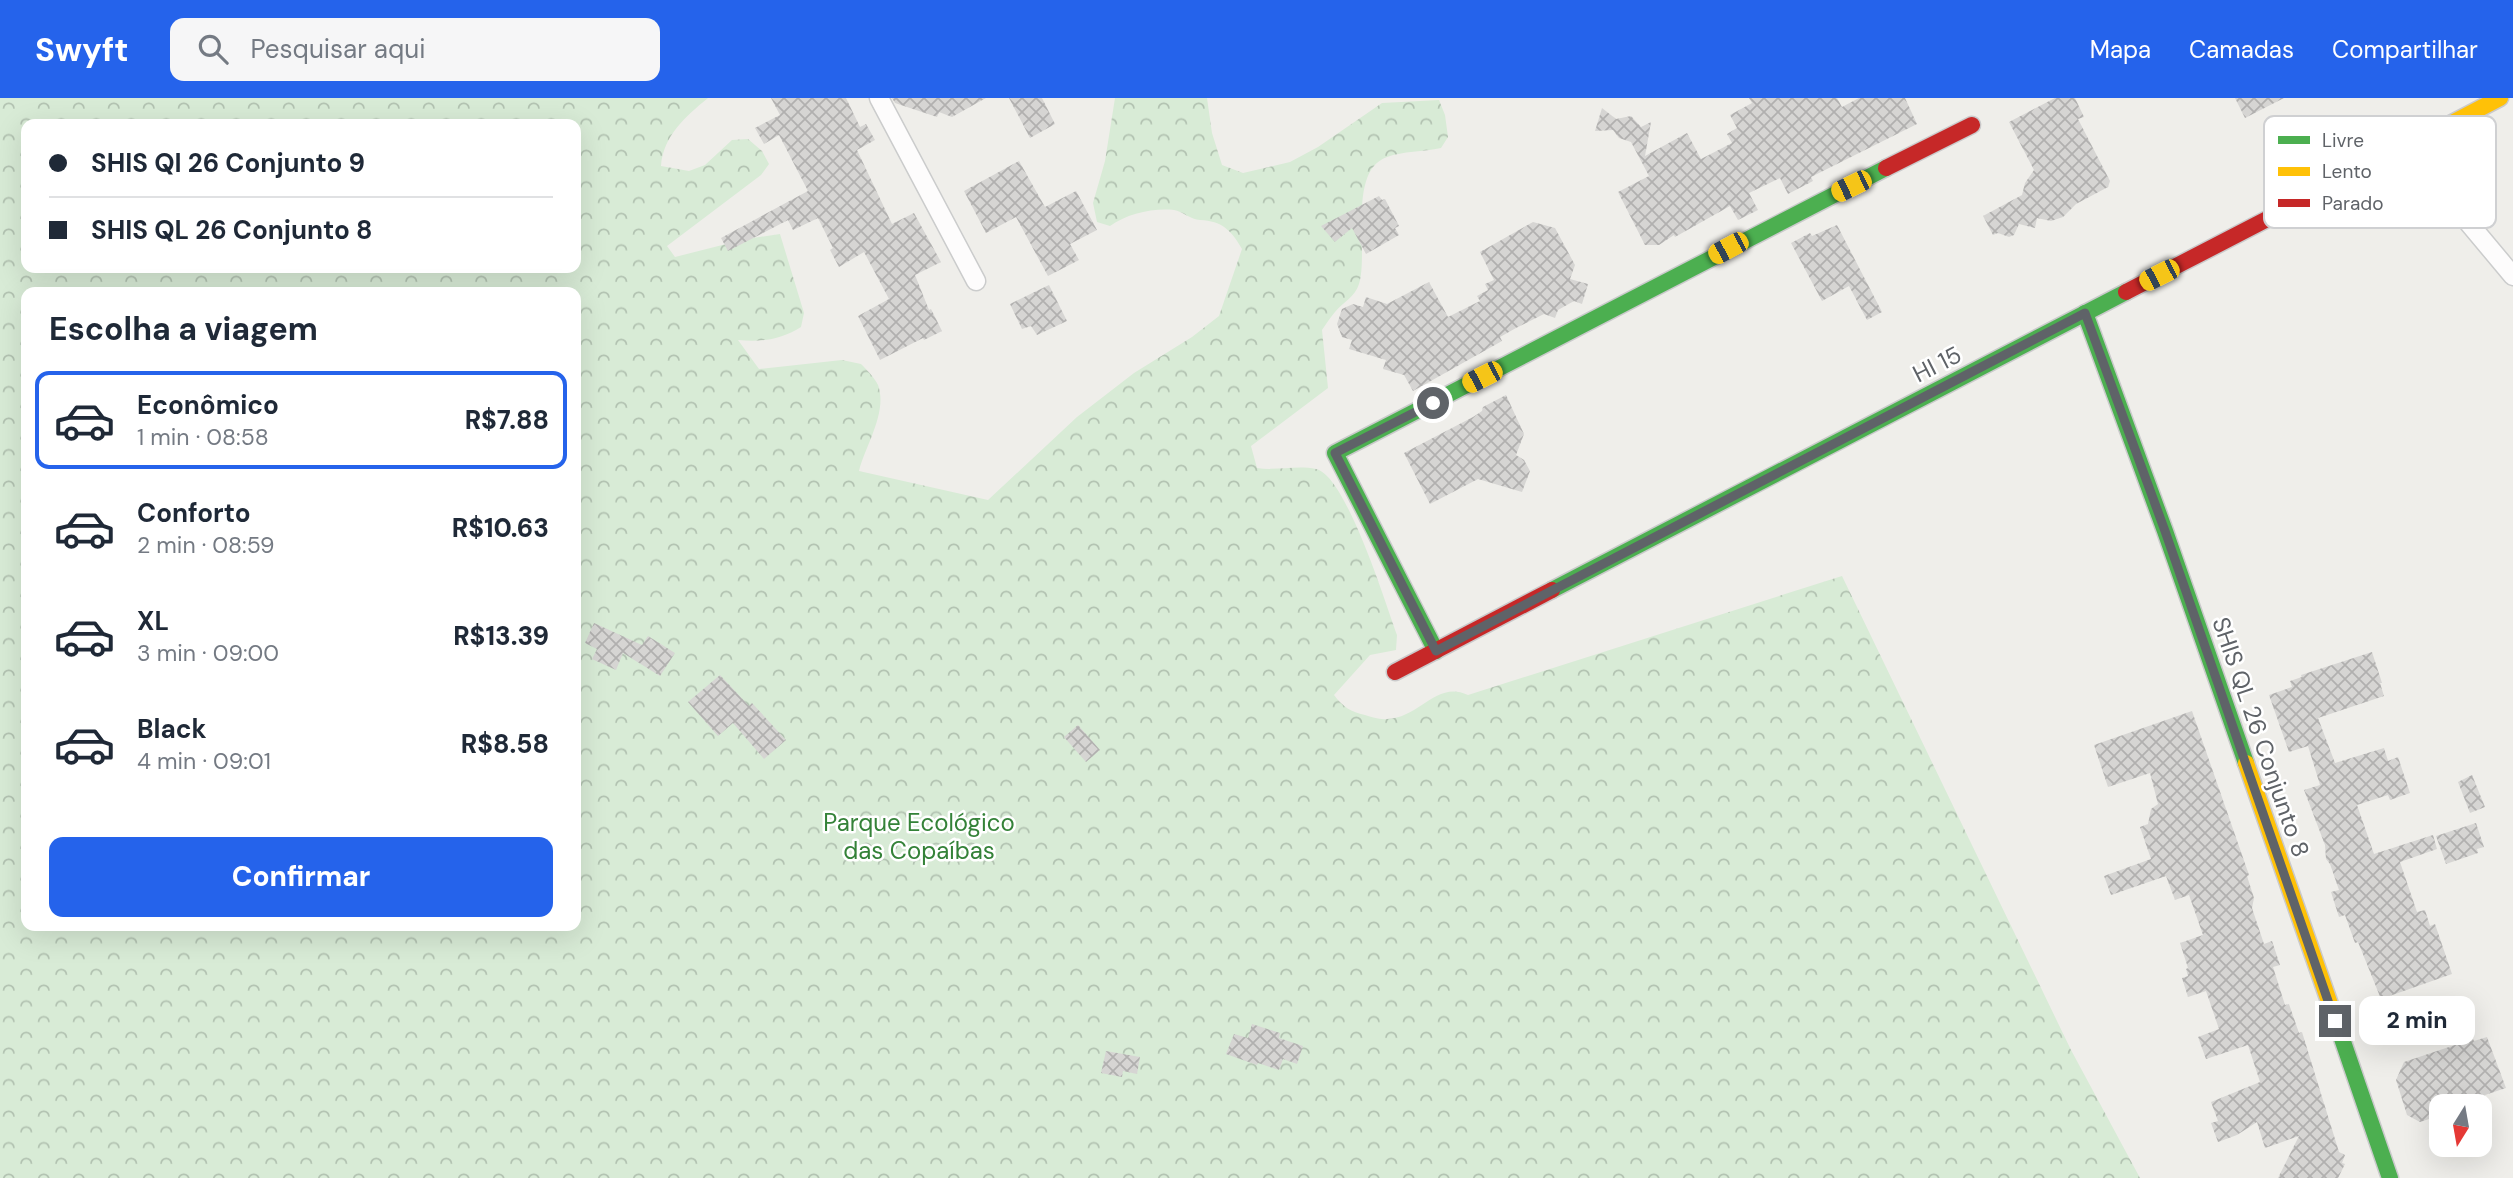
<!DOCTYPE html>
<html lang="pt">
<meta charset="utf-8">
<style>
:root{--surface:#fff;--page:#f6f6f7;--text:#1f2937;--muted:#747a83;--line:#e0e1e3;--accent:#2563eb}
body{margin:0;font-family:"DM Sans",sans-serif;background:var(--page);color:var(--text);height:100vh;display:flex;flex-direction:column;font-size:26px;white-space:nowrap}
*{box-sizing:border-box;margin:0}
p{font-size:23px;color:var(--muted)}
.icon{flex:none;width:38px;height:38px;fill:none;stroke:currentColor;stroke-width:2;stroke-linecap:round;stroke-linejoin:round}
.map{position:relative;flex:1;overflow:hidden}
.side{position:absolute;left:21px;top:189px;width:560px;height:644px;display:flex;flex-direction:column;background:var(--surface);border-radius:14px;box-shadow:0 7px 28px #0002}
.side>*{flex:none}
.hud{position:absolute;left:21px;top:21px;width:560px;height:154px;border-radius:14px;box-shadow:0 7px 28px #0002;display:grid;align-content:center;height:154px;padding:0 28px;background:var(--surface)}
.needle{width:46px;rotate:191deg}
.tools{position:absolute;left:2429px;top:996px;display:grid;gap:14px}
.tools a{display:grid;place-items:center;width:63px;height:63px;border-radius:14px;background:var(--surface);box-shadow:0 7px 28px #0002;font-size:35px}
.end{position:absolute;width:32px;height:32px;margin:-16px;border:9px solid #5f6368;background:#fff;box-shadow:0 0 0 4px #fff}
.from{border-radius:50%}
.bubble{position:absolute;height:49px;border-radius:14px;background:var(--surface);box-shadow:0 7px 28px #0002;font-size:23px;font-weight:800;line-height:49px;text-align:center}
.car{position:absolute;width:21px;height:42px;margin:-21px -10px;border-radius:9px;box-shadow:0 0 5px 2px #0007;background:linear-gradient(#f5c518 24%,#345 0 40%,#f5c518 0 76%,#345 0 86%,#f5c518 0)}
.hud b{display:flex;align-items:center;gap:24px;height:66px;font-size:26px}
.hud b+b{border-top:2px solid var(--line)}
.hud i{width:18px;height:18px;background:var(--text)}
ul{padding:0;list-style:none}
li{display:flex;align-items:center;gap:21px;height:98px;margin:0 14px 10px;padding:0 14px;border:4px solid transparent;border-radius:14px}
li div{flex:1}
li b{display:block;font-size:26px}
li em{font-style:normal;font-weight:800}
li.selected{border-color:var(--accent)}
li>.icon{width:63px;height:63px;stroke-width:1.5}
h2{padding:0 28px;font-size:32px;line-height:84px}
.cta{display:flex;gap:14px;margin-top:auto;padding:14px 28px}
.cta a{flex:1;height:80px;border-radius:14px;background:var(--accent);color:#fff;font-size:28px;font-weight:800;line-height:80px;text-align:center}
header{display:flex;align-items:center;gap:42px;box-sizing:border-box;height:98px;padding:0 35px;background:var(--accent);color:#fff}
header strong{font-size:33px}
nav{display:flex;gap:38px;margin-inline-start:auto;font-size:24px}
.search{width:490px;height:63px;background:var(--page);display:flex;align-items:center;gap:18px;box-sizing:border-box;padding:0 24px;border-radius:14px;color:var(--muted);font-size:26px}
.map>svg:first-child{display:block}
.forest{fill:url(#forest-crowns);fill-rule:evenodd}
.building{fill:url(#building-cross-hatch)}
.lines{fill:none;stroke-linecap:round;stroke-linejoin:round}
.street-casing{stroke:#cbcccc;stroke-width:21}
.fast-casing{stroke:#cacacb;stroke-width:19}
.slow-casing{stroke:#cacacb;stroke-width:19}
.jam-casing{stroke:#cacacb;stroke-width:19}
.street{stroke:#fdfcfc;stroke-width:18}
.fast{stroke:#4caf50;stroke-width:16}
.slow{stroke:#ffc107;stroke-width:16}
.jam{stroke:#c62828;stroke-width:16}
.route{stroke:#5f6368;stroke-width:9}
.labels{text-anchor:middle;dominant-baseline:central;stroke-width:5;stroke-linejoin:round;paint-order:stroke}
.street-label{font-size:24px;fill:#5f6368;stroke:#fff}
.park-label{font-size:24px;fill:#348238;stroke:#fff}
.key{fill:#fff;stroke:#cfd0d2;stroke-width:2}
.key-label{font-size:19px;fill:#5f6368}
</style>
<header>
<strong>Swyft</strong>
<div class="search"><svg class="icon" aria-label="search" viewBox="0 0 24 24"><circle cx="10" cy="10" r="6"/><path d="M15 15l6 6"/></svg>Pesquisar aqui</div>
<nav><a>Mapa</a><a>Camadas</a><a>Compartilhar</a></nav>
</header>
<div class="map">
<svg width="2513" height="1080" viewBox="0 0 2513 1080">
<defs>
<pattern id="forest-crowns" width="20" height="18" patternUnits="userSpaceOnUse" patternTransform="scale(1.75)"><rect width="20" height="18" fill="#d8ebd6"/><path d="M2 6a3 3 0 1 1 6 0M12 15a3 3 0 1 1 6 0" fill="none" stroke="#b2c2b1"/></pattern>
<pattern id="building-cross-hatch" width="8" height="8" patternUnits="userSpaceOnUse" patternTransform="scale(1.75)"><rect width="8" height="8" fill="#d6d5d3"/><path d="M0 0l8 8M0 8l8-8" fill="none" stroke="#b1b0af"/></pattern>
</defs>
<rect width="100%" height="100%" fill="#efeeea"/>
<path class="forest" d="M0,0H708C686,18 663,38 661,68L689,73L705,67L732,42L748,41L762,53L769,66L761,77L667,148L675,159L746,141L780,136L804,215L801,229C780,242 762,244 738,242L759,271L842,262L861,266C867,272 874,279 878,287C888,314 865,348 859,373L988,402L1077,319L1134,275L1192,239L1219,218L1242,151C1231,132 1222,123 1200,122C1191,122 1182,113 1174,112C1152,110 1127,116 1110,128L1097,124L1093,105L1105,63L1115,0H1207L1212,35L1222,67L1243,75L1290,64L1318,49L1382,5L1439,2L1445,17L1448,39L1441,50C1423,54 1403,53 1387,59C1347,73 1369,153 1359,186C1355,199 1343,204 1335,214C1330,220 1326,226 1322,232L1328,290L1251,348L1257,370C1276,373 1297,367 1316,371C1346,377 1386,507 1397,537L1396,552L1370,557L1334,597C1343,609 1351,614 1365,617C1372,619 1380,622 1387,621C1420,620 1436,582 1468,597L1842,478L2071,952L2140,1080H0ZM26,26H576V170H26ZM26,194H576V828H26Z"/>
<g class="building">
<path d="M771,0H846L860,29L866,26L875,42L857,52L892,126L914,115L941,164L915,177L929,212L931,211L942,233L924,242L923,240L880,262L858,218L889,201L864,154L839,169L830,152L833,150L818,120L793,132L788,122L728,153L721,140L808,93L779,37L764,46L755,30L780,17Z"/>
<path d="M892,0H986L952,19L939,14L937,19L895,5Z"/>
<path d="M1009,0H1042L1055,26L1030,40Z"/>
<path d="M1749,0H1837L1842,9L1859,0H1905L1917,26L1811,79L1813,83L1788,96L1780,80L1749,95L1758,112L1738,122L1730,108L1675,139L1674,137L1659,147H1645L1618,94L1649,78L1631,44L1619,40L1613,32L1595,33L1602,10L1616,21L1631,18L1641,29L1651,24L1645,58L1687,35L1701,61L1732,45L1727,36L1737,30L1730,17L1752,5Z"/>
<path d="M2055,0H2075L2084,19L2078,21L2110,83L2108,89L2076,106L2063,119L2051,123L2037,120L2035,130L2019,126L2014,137L2009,139L1998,135L1993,137L1983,118L2022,97L2025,85L2034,72L2009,24Z"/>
<path d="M2235,0H2284L2245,20Z"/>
<path d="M1019,63L1045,109L1076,93L1097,132L1070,146L1079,162L1048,178L1016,119L986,135L964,93Z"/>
<path d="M1379,98L1382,102L1385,101L1399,128L1395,130L1399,137L1366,156L1352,130L1335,144L1321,128Z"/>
<path d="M1533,124L1555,130L1575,167L1570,181L1588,186L1582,206L1574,203L1558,212L1555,220L1544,216L1516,230L1500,239L1502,243L1413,293L1404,277L1383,271L1386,262L1349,251L1352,242L1342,239L1337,226L1342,211L1353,206L1363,209L1366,199L1387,206L1429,184L1448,219L1480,203L1477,198L1488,192L1485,186L1494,182L1480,154Z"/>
<path d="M1837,127L1882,214L1867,222L1849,188L1822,203L1791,145L1810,135L1812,138Z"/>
<path d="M1049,187L1067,223L1037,237L1031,228L1022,231L1010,206Z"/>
<path d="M1506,297L1524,336L1516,357L1524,362L1530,373L1522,394L1478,381L1430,406L1404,355L1473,319L1482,313L1483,309Z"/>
<path d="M594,525L642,547L648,538L675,555L660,578L623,555L616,572L592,561L597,551L585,545Z"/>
<path d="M2372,554L2382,585H2380L2384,598L2318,620L2335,665L2384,650L2388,663L2398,659L2410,695L2390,702L2388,697L2357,707L2374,756L2433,737L2437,751L2400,764L2417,814L2425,812L2430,828L2435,826L2452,876L2381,901L2358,844L2355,845L2345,817L2339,819L2331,794L2339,792L2330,766L2326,761L2325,747L2304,692L2320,687L2308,648L2289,654L2269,597L2292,589L2290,583L2302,579L2301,577Z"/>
<path d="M720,577L749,608L752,605L786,642L764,661L733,625L718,638L688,604Z"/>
<path d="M2192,613L2249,777L2247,778L2254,800L2252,810L2264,846L2272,843L2280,867L2273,869L2285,907L2289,906L2299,935L2302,934L2339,1054L2345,1057L2342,1065L2345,1066L2338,1080H2278L2299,1038L2265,1050L2257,1024L2237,1037L2218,1044L2211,1025L2218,1023L2211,1004L2260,984L2248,947L2206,961L2198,939L2219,931L2206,893L2188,899L2182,880L2188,878L2186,871L2188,870L2180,845L2203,837L2189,797L2175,802L2166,778L2111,797L2104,778L2151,761L2140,729L2148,726L2151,711L2158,706L2150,675L2108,689L2094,647Z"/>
<path d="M1078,627L1100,652L1086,664L1064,639Z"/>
<path d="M2472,677L2485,709L2470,715L2458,684Z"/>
<path d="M2476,725L2484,749L2477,751L2478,755L2446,766L2436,738Z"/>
<path d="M1252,926L1280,935L1279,940L1303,948L1297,966L1283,961L1279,972L1258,965L1257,967L1226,956L1234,936L1248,940Z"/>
<path d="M2487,939L2506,990L2485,997L2480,1008H2441V1017L2420,1024L2407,1017L2396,982L2404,964L2473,941L2474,943Z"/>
<path d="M1106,953L1140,959L1137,976L1123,973L1122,979L1101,975Z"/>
</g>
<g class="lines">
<g class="street-casing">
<g id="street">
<path d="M879,0L976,183"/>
<path d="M2406,50L2513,178"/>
</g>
</g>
<g class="fast-casing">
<g id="fast">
<path d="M2085,215L2165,433L2246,665"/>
<path d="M1552,492L2126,194"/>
<path d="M1436,553L1335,355L1886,70"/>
<path d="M2339,932L2390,1080"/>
</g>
</g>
<g class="slow-casing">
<g id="slow">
<path d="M2339,84L2500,0"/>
<path d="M2246,665L2339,932"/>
</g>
</g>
<g class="jam-casing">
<g id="jam">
<path d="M1886,70L1972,27"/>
<path d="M2126,194L2339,84"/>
<path d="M1395,574L1552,492"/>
</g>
</g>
<use href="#street" class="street"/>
<use href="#fast" class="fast"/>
<use href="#slow" class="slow"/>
<use href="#jam" class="jam"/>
</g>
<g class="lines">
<path class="route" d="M1433,305L1335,355L1436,553L2085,215L2165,433L2335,923"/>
</g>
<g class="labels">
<g class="street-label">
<text transform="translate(1937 266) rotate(-27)">HI 15</text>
<text transform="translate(2261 639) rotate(71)">SHIS QL 26 Conjunto 8</text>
</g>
<g class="park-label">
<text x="919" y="724">Parque Ecológico<tspan x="919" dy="28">das Copaíbas</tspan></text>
</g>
</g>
<rect x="2264" y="18" width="232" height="112" rx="10" class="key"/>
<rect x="2278" y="38" width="32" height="8" fill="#4caf50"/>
<rect x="2278" y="69" width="32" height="9" fill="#ffc107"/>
<rect x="2278" y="101" width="32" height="8" fill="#c62828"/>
<g class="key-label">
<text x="2322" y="49">Livre</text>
<text x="2322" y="80">Lento</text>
<text x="2322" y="112">Parado</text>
</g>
</svg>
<div class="tools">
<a><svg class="needle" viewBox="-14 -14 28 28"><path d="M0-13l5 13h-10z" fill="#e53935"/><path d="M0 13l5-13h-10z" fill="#747a83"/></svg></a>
</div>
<i class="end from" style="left:1433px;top:305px"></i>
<i class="end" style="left:2335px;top:923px"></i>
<div class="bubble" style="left:2359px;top:898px;width:116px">2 min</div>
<i class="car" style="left:1851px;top:88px;rotate:244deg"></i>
<i class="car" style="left:1728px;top:150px;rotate:242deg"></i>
<i class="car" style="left:2159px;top:177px;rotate:243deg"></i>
<i class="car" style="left:1482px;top:279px;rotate:243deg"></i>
<div class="hud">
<b><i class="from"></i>SHIS QI 26 Conjunto 9</b>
<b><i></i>SHIS QL 26 Conjunto 8</b>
</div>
<section class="side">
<h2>Escolha a viagem</h2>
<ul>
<li class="selected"><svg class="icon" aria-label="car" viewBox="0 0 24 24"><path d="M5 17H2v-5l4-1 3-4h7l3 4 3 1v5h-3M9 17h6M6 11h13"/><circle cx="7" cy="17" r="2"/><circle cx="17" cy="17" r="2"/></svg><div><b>Econômico</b><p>1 min · 08:58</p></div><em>R$7.88</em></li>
<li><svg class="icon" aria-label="car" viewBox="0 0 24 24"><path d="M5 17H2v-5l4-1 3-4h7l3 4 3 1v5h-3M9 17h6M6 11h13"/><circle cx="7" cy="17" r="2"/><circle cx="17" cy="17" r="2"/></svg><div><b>Conforto</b><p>2 min · 08:59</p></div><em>R$10.63</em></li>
<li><svg class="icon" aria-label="car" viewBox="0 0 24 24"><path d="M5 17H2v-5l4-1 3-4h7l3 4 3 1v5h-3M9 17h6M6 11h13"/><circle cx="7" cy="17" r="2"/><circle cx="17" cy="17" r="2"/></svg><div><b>XL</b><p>3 min · 09:00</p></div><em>R$13.39</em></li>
<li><svg class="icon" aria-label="car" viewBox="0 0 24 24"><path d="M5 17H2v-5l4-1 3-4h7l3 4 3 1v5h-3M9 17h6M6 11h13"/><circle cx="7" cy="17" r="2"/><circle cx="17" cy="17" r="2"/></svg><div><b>Black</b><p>4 min · 09:01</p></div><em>R$8.58</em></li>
</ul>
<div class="cta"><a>Confirmar</a></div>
</section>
</div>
